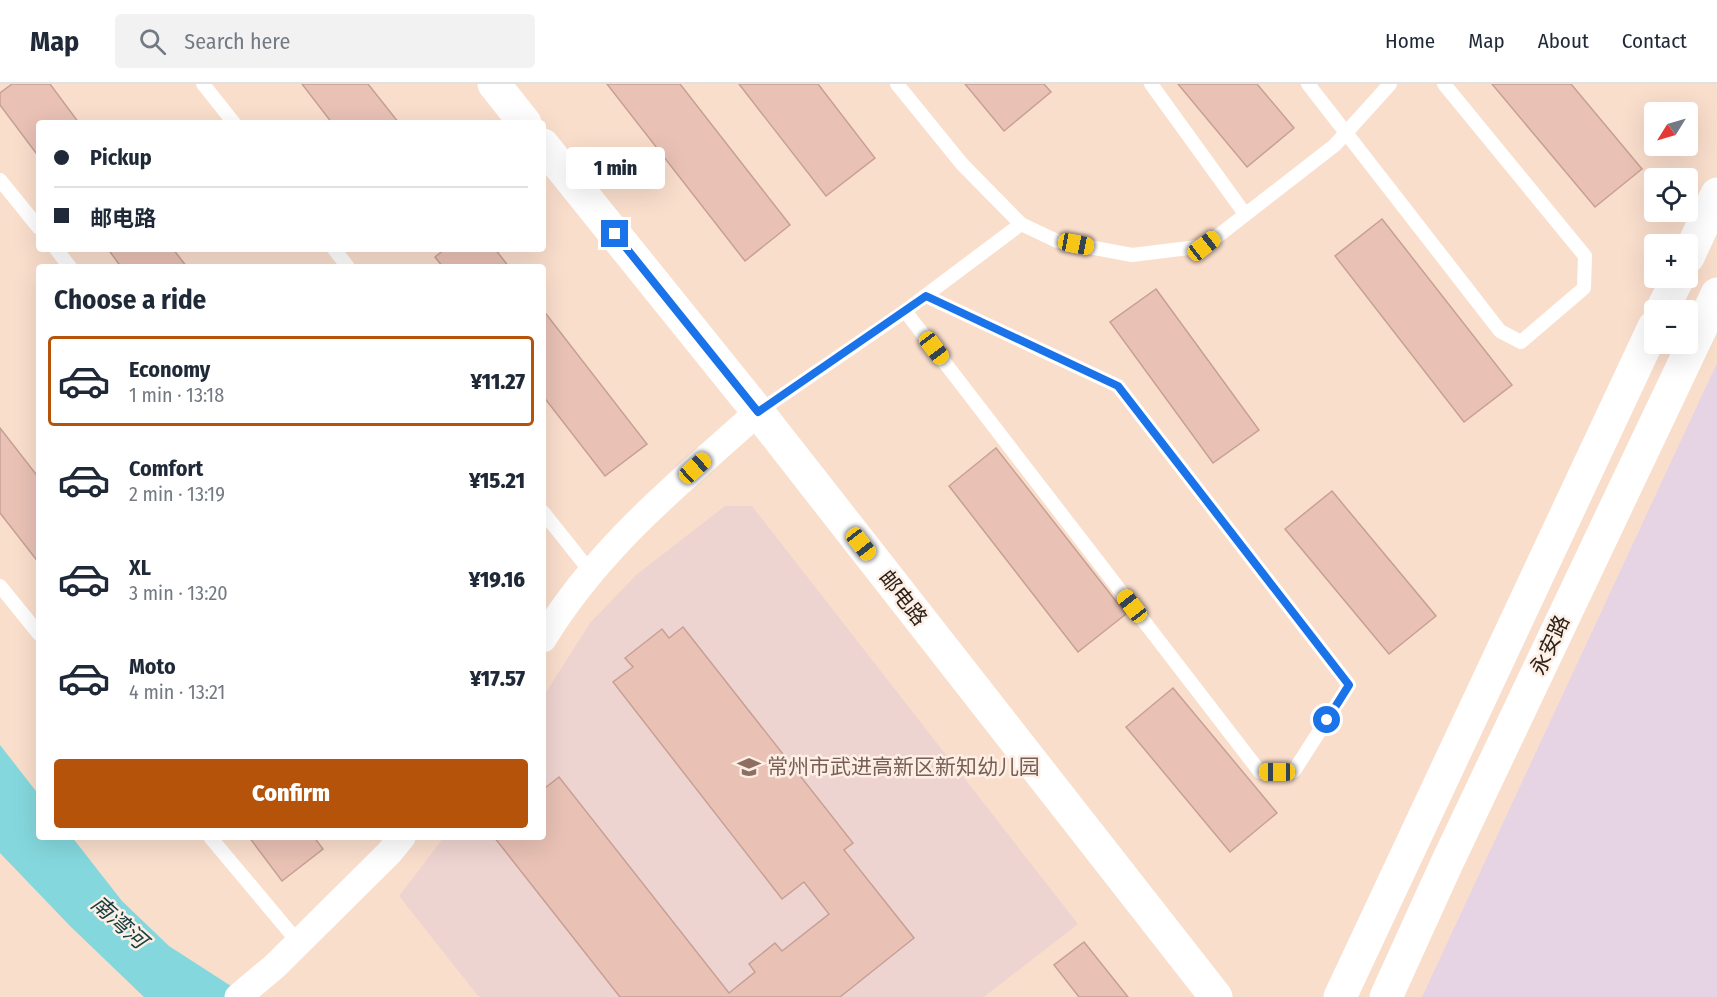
<!DOCTYPE html>
<meta charset="utf-8">
<style>
:root{--surface:#fff;--page:#f2f2f3;--text:#1f2937;--muted:#747a83;--line:#e0e1e3;--accent:#b45309}
body{margin:0;font-family:"Fira Sans Condensed","Noto Sans SC",sans-serif;background:var(--page);color:var(--text);height:100vh;display:flex;flex-direction:column;font-size:22px;white-space:nowrap}
*{box-sizing:border-box;margin:0}
p{font-size:20px;color:var(--muted)}
.icon{flex:none;width:33px;height:33px;fill:none;stroke:currentColor;stroke-width:2;stroke-linecap:round;stroke-linejoin:round}
.map{position:relative;flex:1;overflow:hidden}
.drawer{position:absolute;left:36px;top:180px;width:510px;height:576px;display:flex;flex-direction:column;background:var(--surface);border-radius:6px;box-shadow:0 6px 24px #0002}
.drawer>*{flex:none}
.banner{position:absolute;left:36px;top:36px;width:510px;height:132px;border-radius:6px;box-shadow:0 6px 24px #0002;display:grid;align-content:center;height:132px;padding:0 18px;background:var(--surface)}
.needle{width:39px;rotate:233deg}
.fabs{position:absolute;left:1644px;top:18px;display:grid;gap:12px}
.fabs a{display:grid;place-items:center;width:54px;height:54px;border-radius:6px;background:var(--surface);box-shadow:0 6px 24px #0002;font-size:30px}
.end{position:absolute;width:27px;height:27px;margin:-14px;border:8px solid #1a73e8;background:#fff;box-shadow:0 0 0 3px #fff}
.from{border-radius:50%}
.bubble{position:absolute;height:42px;border-radius:6px;background:var(--surface);box-shadow:0 6px 24px #0002;font-size:20px;font-weight:800;line-height:42px;text-align:center}
.car{position:absolute;width:18px;height:36px;margin:-18px -9px;border-radius:8px;box-shadow:0 0 4px 2px #0007;background:linear-gradient(#f5c518 24%,#345 0 40%,#f5c518 0 76%,#345 0 86%,#f5c518 0)}
.banner b{display:flex;align-items:center;gap:21px;height:57px;font-size:22px}
.banner b+b{border-top:2px solid var(--line)}
.banner i{width:15px;height:15px;background:var(--text)}
ul{padding:0;list-style:none}
li{display:flex;align-items:center;gap:18px;height:90px;margin:0 12px 9px;padding:0 6px;border:3px solid transparent;border-radius:6px}
li div{flex:1}
li b{display:block;font-size:22px}
li em{font-style:normal;font-weight:800}
li.active{border-color:var(--accent)}
li>.icon{width:54px;height:54px;stroke-width:1.5}
h2{padding:0 18px;font-size:27px;line-height:72px}
.cta{display:flex;gap:12px;margin-top:auto;padding:12px 18px}
.cta a{flex:1;height:69px;border-radius:6px;background:var(--accent);color:#fff;font-size:24px;font-weight:800;line-height:69px;text-align:center}
header{display:flex;align-items:center;gap:36px;box-sizing:border-box;height:84px;padding:0 30px;background:var(--surface);border-bottom:2px solid var(--line)}
header strong{font-size:28px}
nav{display:flex;gap:33px;margin-inline-start:auto;font-size:21px}
.search{width:420px;height:54px;background:var(--page);display:flex;align-items:center;gap:15px;box-sizing:border-box;padding:0 21px;border-radius:6px;color:var(--muted);font-size:22px}
.map>svg:first-child{display:block}
.industrial{fill:#e6d4e5}
.education{fill:#eed4d0}
.water{fill:#84d8dd}
.building{fill:#e9c1b5;stroke:#c7a095;stroke-width:1.5}
.lines{fill:none;stroke-linecap:round;stroke-linejoin:round}
.service{stroke:#fff;stroke-width:14}
.minor{stroke:#fff;stroke-width:27}
.tertiary{stroke:#fff;stroke-width:33}
.route{stroke:#1a73e8;stroke-width:8}
.labels{text-anchor:middle;dominant-baseline:central;stroke-width:5;stroke-linejoin:round;paint-order:stroke}
.street-label{font-size:21px;fill:#2d2118;stroke:#fdefe5}
.education-label{font-size:21px;fill:#785e54;stroke:#fdefe5;text-anchor:start}
.water-label{font-size:22px;font-style:italic;fill:#184042;stroke:#fdefe5}
</style>
<header>
<strong>Map</strong>
<div class="search"><svg class="icon" aria-label="search" viewBox="0 0 24 24"><circle cx="10" cy="10" r="6"/><path d="M15 15l6 6"/></svg>Search here</div>
<nav><a>Home</a><a>Map</a><a>About</a><a>Contact</a></nav>
</header>
<div class="map">
<svg width="1717" height="913" viewBox="0 0 1717 913">
<rect width="100%" height="100%" fill="#fadecc"/>
<path class="industrial" d="M1717,279V913H1422Z"/>
<path class="education" d="M725,422H752L1078,840L984,913H481L478,912L399,812L444,753H543V613L590,539L636,491Z"/>
<path class="water" d="M0,661L39,711V753H72L122,817L169,862L248,913H144L70,842L0,769Z"/>
<g class="building">
<path d="M12,0H50L79,39H39V73L0,21V9Z"/>
<path d="M302,0H368L399,39H332Z"/>
<path d="M607,0H680L790,141L745,177Z"/>
<path d="M739,0H818L875,74L826,112Z"/>
<path d="M965,0H1044L1051,8L1004,47Z"/>
<path d="M1178,0H1257L1294,44L1247,83Z"/>
<path d="M1492,0H1571L1642,85L1595,123Z"/>
<path d="M1382,135L1512,301L1464,338L1335,172Z"/>
<path d="M108,165H173L187,183H121Z"/>
<path d="M445,165H495L509,183H443L435,173Z"/>
<path d="M1156,205L1259,346L1213,379L1110,238Z"/>
<path d="M543,226L647,360L605,392L543,312Z"/>
<path d="M0,344L39,394V479L0,429Z"/>
<path d="M996,364L1126,530L1078,568L949,402Z"/>
<path d="M1332,407L1436,532L1389,570L1285,445Z"/>
<path d="M683,543L853,759L844,766L914,854L840,913H620L494,753H543V701L545,704L559,693L729,909L755,888L749,880L775,859L782,867L829,830L804,798L782,815L613,598L633,583L625,574L662,545L669,554Z"/>
<path d="M1173,604L1277,729L1230,768L1126,643Z"/>
<path d="M249,753H314L323,765L282,797Z"/>
<path d="M1084,858L1128,913H1079L1054,881Z"/>
</g>
<g class="lines">
<g class="service">
<path d="M203,0L234,39"/>
<path d="M897,0L962,80L1021,140L1057,157L1132,171L1205,162L1335,61L1390,0"/>
<path d="M1151,0L1245,130"/>
<path d="M1308,0L1500,247L1521,258L1584,204L1585,172L1444,0"/>
<path d="M0,96L39,144"/>
<path d="M56,165L70,183"/>
<path d="M334,165L348,183"/>
<path d="M905,227L1260,688L1294,687L1349,601L1118,302L926,212"/>
<path d="M758,328L905,227L1021,140"/>
<path d="M543,428L590,487"/>
<path d="M0,502L39,550"/>
<path d="M210,753L298,858"/>
</g>
<g class="minor">
<path d="M543,555C599,463 679,399 758,328"/>
<path d="M238,913L275,882L389,769L402,753"/>
</g>
<g class="tertiary">
<path d="M494,0L525,39"/>
<path d="M543,61L758,328L1216,913"/>
<path d="M1688,173L1717,110"/>
<path d="M1662,226L1678,194"/>
<path d="M1340,913L1654,243"/>
<path d="M1386,913L1446,781L1717,210"/>
</g>
</g>
<g class="lines">
<path class="route" d="M615,150L758,328L926,212L1118,302L1349,601L1327,636"/>
</g>
<defs>
<g id="school-bare" transform="scale(1.8)"><path d="M0-5L7-2L0 1L-7-2ZM-4 1L0 2.5L4 1V4Q0 6-4 4Z" fill="#8d6e63" stroke="#fdefe5" stroke-width="2.5" paint-order="stroke"/></g>
</defs>
<g fill-rule="evenodd">
<use href="#school-bare" x="749" y="683"/>
</g>
<g class="labels">
<g class="street-label">
<text transform="translate(903 514) rotate(52)">邮电路</text>
<text transform="translate(1550 561) rotate(-65)">永安路</text>
</g>
<g class="education-label">
<text x="767" y="683">常州市武进高新区新知幼儿园</text>
</g>
<g class="water-label">
<text transform="translate(119 838) rotate(42)">南湾河</text>
</g>
</g>
</svg>
<div class="fabs">
<a><svg class="needle" viewBox="-14 -14 28 28"><path d="M0-13l5 13h-10z" fill="#e53935"/><path d="M0 13l5-13h-10z" fill="#747a83"/></svg></a>
<a><svg class="icon" aria-label="locate" viewBox="0 0 24 24"><circle cx="12" cy="12" r="6"/><path d="M12 2v4M12 18v4M2 12h4M18 12h4"/></svg></a>
<a>+</a>
<a>−</a>
</div>
<i class="end from" style="left:1327px;top:636px"></i>
<i class="end" style="left:615px;top:150px"></i>
<div class="bubble" style="left:566px;top:63px;width:99px">1 min</div>
<i class="car" style="left:1076px;top:160px;rotate:101deg"></i>
<i class="car" style="left:1204px;top:162px;rotate:52deg"></i>
<i class="car" style="left:934px;top:264px;rotate:143deg"></i>
<i class="car" style="left:695px;top:384px;rotate:48deg"></i>
<i class="car" style="left:861px;top:460px;rotate:142deg"></i>
<i class="car" style="left:1132px;top:522px;rotate:322deg"></i>
<i class="car" style="left:1277px;top:688px;rotate:270deg"></i>
<div class="banner">
<b><i class="from"></i>Pickup</b>
<b><i></i>邮电路</b>
</div>
<section class="drawer">
<h2>Choose a ride</h2>
<ul>
<li class="active"><svg class="icon" aria-label="car" viewBox="0 0 24 24"><path d="M5 17H2v-5l4-1 3-4h7l3 4 3 1v5h-3M9 17h6M6 11h13"/><circle cx="7" cy="17" r="2"/><circle cx="17" cy="17" r="2"/></svg><div><b>Economy</b><p>1 min · 13:18</p></div><em>¥11.27</em></li>
<li><svg class="icon" aria-label="car" viewBox="0 0 24 24"><path d="M5 17H2v-5l4-1 3-4h7l3 4 3 1v5h-3M9 17h6M6 11h13"/><circle cx="7" cy="17" r="2"/><circle cx="17" cy="17" r="2"/></svg><div><b>Comfort</b><p>2 min · 13:19</p></div><em>¥15.21</em></li>
<li><svg class="icon" aria-label="car" viewBox="0 0 24 24"><path d="M5 17H2v-5l4-1 3-4h7l3 4 3 1v5h-3M9 17h6M6 11h13"/><circle cx="7" cy="17" r="2"/><circle cx="17" cy="17" r="2"/></svg><div><b>XL</b><p>3 min · 13:20</p></div><em>¥19.16</em></li>
<li><svg class="icon" aria-label="car" viewBox="0 0 24 24"><path d="M5 17H2v-5l4-1 3-4h7l3 4 3 1v5h-3M9 17h6M6 11h13"/><circle cx="7" cy="17" r="2"/><circle cx="17" cy="17" r="2"/></svg><div><b>Moto</b><p>4 min · 13:21</p></div><em>¥17.57</em></li>
</ul>
<div class="cta"><a>Confirm</a></div>
</section>
</div>
